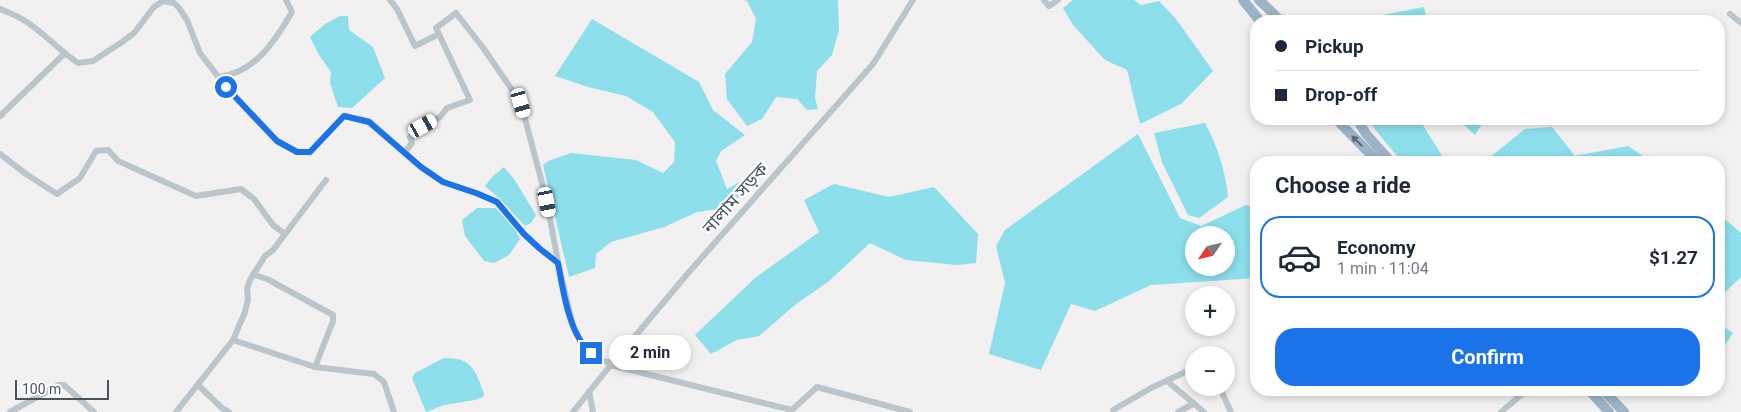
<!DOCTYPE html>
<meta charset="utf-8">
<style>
:root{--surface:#fff;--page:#f6f6f7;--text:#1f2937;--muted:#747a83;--line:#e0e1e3;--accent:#1a73e8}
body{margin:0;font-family:Roboto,"Noto Sans Bengali",sans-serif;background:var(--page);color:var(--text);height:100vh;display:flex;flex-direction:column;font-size:19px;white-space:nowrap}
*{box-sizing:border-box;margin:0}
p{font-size:16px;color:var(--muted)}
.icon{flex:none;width:28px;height:28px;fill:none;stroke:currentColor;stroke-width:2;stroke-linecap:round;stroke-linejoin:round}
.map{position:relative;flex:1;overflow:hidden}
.sheet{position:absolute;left:1250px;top:156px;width:475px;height:240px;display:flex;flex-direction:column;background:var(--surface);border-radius:20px;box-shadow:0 2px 8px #0003}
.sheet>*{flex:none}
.guide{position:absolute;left:1250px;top:15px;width:475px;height:110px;border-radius:20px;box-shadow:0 2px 8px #0003;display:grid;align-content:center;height:110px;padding:0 25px;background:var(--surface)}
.needle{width:32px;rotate:235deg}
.buttons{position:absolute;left:1185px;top:226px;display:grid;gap:10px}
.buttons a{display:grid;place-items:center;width:50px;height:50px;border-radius:50%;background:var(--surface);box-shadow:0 2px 8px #0003;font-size:25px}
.scale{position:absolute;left:15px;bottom:12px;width:94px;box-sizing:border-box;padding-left:5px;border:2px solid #48555d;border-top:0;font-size:14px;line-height:18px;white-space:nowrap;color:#48555d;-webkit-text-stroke:4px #fff;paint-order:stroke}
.end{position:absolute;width:22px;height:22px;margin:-11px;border:6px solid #1a73e8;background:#fff;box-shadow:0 0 0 2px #fff}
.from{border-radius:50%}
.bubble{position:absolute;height:35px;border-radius:18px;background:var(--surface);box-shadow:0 2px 8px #0003;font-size:16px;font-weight:700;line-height:35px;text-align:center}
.car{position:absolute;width:15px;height:30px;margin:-15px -8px;border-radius:6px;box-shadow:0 0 4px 1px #0007;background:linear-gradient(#fff 24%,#345 0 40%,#fff 0 76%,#345 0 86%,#fff 0)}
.guide b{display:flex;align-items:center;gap:18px;height:48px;font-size:19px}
.guide b+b{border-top:1px solid var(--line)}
.guide i{width:12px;height:12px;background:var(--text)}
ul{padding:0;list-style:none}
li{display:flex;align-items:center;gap:15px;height:82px;margin:0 10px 8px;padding:0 15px;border:2px solid var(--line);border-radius:20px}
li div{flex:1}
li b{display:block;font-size:19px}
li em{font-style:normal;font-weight:700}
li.current{border-color:var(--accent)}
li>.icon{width:45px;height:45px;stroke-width:1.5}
h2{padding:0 25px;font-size:22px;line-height:60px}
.primary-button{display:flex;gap:10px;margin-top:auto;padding:10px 25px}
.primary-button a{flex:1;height:58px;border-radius:20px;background:var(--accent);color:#fff;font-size:20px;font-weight:700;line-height:58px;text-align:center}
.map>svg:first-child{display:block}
.water{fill:#8cdfeb;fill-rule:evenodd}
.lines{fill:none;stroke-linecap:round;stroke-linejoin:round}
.minor{stroke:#bbc5cc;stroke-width:6}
.trunk{stroke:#9cb4c6;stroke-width:10}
.oneway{fill:#596872}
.route{stroke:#1a73e8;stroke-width:6}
.labels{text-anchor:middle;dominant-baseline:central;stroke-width:4.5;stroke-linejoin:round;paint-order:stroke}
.street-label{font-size:18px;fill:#48555d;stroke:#fff}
</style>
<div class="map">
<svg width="1741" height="412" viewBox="0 0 1741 412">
<rect width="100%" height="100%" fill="#f2f0f0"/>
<g class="water">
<path d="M744,0H838L839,30L832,55L817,71L815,98L818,109L807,110L797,99L776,97L762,119L747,126L727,99L725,74L752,42L756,19L747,1Z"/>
<path d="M1073,0H1134L1141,5L1159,1L1176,19L1213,71L1181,104L1140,124L1127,70L1105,60L1073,25L1063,8Z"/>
<path d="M1424,7L1427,21L1357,20Z"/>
<path d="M340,16H348L349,30L373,47L385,78L352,108L338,107L330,83L331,72L319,55L310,37L325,24Z"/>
<path d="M592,19L699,82L713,110L745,135L721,151L716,161L727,189L746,178L763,175L727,208L697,212L664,227L611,242L596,254L595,268L569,277L543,165L548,161L571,153L636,160L663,173L674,162L675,142L653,112L626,96L588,87L555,76Z"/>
<path d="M1369,119H1419L1446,162H1402L1369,122Z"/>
<path d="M1457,119H1477L1482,124L1475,135Z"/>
<path d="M1205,123C1218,148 1225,169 1228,197L1199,218L1188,215L1162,162L1154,133Z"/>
<path d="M1552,127L1575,156L1628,146L1652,162H1484L1525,129Z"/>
<path d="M1138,134L1180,218L1201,226L1246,205L1256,208V278L1151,285L1095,311L1071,304L1041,370L989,354L1005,283L996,246L1005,230ZM1194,235H1226V268H1194Z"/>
<path d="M504,167L514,179L536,215L531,223L525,226L500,199L485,186L493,176Z"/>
<path d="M834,184L889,197L934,187L978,234L976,263L957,265L906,260L870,243L828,282L796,304L759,336L737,340L711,354L695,335L755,278L819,232L804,200Z"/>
<path d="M477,208H496L516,231L520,239L509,255L494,263L484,261L465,236L462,220Z"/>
<path d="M1719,214L1741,233V277L1719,298Z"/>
<path d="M1719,324L1733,333L1721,351L1719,350Z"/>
<path d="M444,358C472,357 476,371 484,394L483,397L475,400L444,405L426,412L412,378L415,373Z"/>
</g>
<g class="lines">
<g class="minor">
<path d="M390,0L397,9L415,46L439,34"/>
<path d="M1044,0L1049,6L1058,0"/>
<path d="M0,9C7,12 15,15 22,19C43,31 58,50 78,63L93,61L122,42L134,33L154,7L163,1L174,3L179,8L187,20L200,53L226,87L277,141L297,152H310L344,116L369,121L421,167L443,182L476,193L497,202L524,234L539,248L558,263"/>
<path d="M1730,14L1741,23"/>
<path d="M218,77C255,73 275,41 292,12L286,0"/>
<path d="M0,116L64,54"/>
<path d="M405,152L412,143L410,137L423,126L440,117L447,108L470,100L436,28L456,13L484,49L521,103L547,202L559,267L573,326L583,347L599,360L612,363"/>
<path d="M0,154L26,174L57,194L80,178L96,151L108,150L118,161L196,196L241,189L254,199L273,225L285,234"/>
<path d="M253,274L269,280L333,315V321L315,367"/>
<path d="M233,340L315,367L374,374L384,382L394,412"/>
<path d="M610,365L792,410L817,387L910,412"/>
<path d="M1167,381L1204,412"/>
<path d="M198,385L222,408L229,412"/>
<path d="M1220,388L1231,412"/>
<path d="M589,391L593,412"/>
<path d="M10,412L59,385H64L94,412"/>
<path d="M176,412L233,340L245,312L248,299L247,289L250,280L265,256L273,250L326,180"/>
<path d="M573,412L605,372L689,272L873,64L913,0"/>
<path d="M1114,412L1113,410L1151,388L1194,368"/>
<path d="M1178,412L1193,404"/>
<path d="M1501,412L1527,390"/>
</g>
<g class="trunk">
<path d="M1243,0L1260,21"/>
<path d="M1259,0L1281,21"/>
<path d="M1336,119L1378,162"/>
<path d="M1357,119L1366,134L1391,162"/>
<path d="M1589,390L1609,412"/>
<path d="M1603,390L1624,412"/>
</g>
</g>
<defs><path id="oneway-solid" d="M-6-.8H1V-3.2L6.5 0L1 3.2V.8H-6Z" transform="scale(1.25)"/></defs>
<use class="oneway" href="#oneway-solid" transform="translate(1357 141) rotate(-134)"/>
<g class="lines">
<path class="route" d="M226,87L277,141L297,152H310L344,116L369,122L421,167L443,182L476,193L497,202L524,234L539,248L558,263C563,290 569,335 591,353"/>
</g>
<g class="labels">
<g class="street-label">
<text transform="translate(735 198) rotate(-48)">নালাম সড়ক</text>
</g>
</g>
</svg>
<div class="buttons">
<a><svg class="needle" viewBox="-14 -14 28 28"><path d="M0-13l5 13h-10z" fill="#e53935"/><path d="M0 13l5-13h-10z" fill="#747a83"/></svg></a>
<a>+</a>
<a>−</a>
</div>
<div class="scale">100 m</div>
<i class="end from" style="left:226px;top:87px"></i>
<i class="end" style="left:591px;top:353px"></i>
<div class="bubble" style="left:609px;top:335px;width:82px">2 min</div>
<i class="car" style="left:521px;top:103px;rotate:164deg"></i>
<i class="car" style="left:423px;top:126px;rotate:61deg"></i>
<i class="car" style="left:547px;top:202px;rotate:169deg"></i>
<div class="guide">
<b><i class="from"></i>Pickup</b>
<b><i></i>Drop-off</b>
</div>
<section class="sheet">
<h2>Choose a ride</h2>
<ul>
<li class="current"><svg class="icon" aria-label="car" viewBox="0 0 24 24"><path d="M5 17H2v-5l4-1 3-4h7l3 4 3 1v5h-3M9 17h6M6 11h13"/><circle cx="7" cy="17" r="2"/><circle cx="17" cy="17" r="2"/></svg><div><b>Economy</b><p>1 min · 11:04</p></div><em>$1.27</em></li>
</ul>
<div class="primary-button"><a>Confirm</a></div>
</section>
</div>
